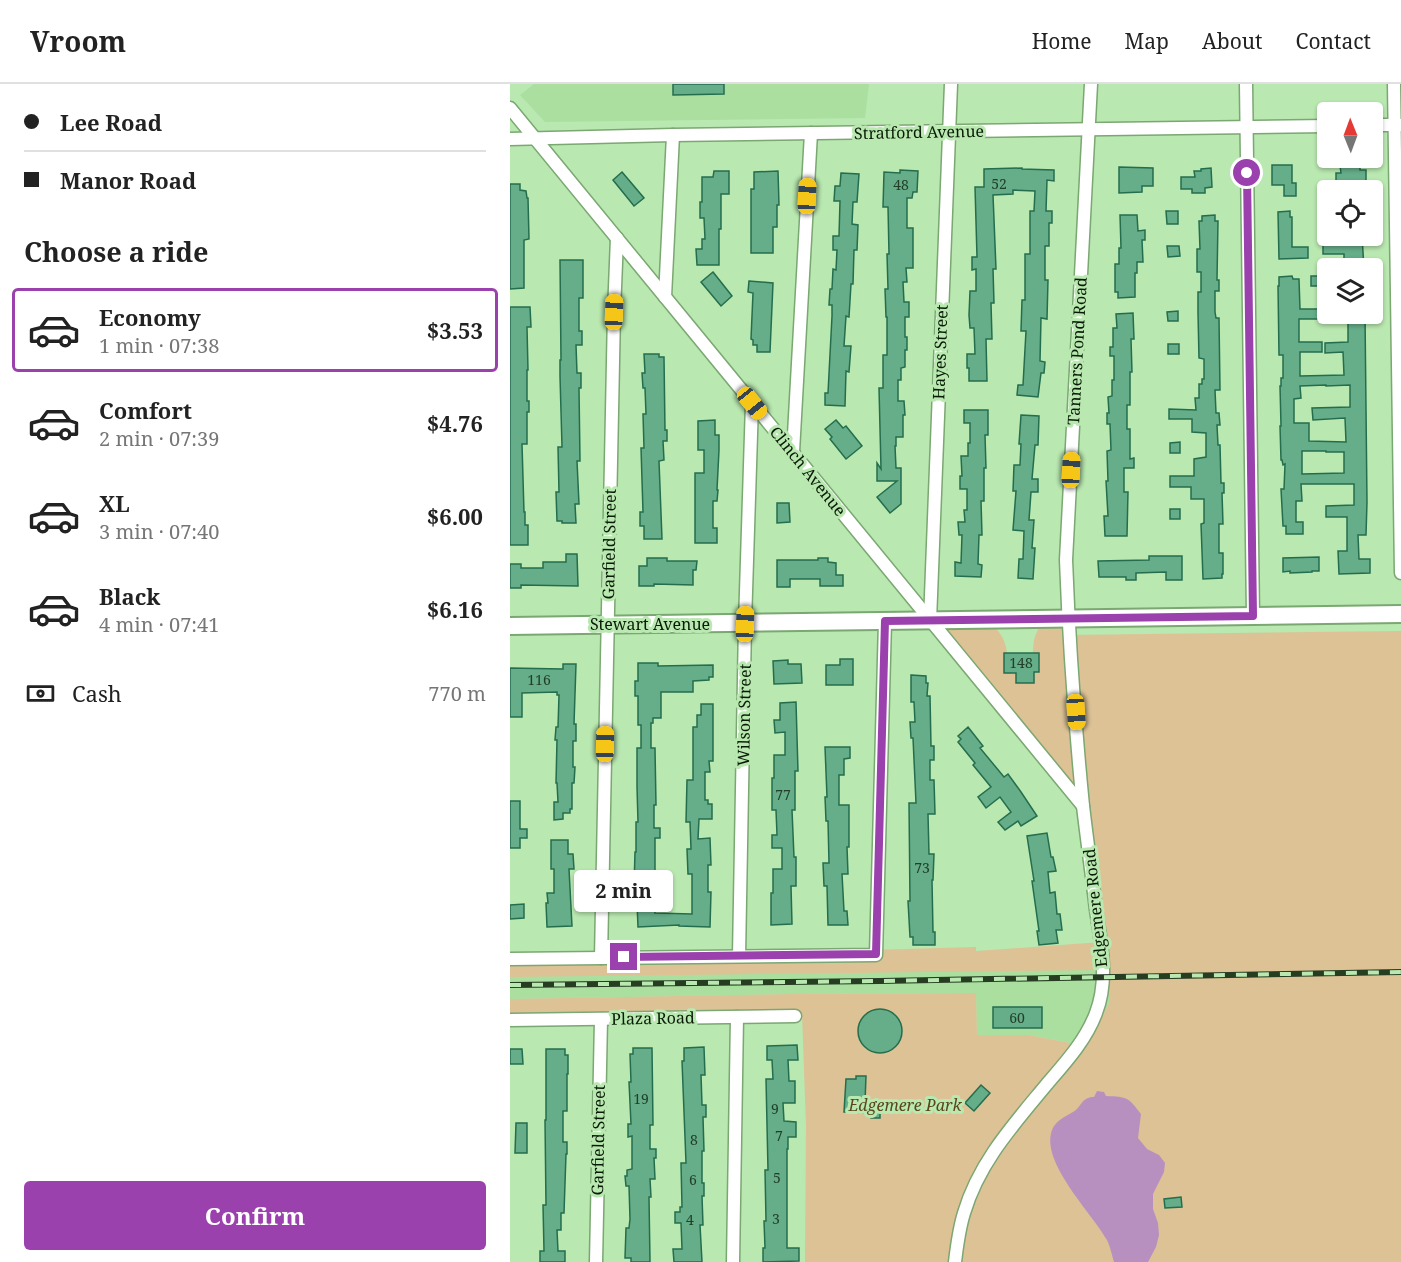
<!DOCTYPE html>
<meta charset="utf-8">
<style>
:root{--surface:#fff;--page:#f6f6f6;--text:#222;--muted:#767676;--line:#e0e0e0;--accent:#9b41ad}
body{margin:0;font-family:"Noto Serif",serif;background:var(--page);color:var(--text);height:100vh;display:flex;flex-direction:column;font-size:22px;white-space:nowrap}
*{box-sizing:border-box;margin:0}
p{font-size:20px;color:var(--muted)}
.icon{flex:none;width:33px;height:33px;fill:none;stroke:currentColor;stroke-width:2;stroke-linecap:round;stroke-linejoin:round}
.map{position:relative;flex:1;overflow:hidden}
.side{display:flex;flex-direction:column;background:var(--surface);width:510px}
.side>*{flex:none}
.guide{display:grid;align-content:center;height:132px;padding:0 24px;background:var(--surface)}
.needle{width:39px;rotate:359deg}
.buttons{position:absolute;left:807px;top:18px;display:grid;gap:12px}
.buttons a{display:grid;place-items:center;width:66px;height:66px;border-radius:6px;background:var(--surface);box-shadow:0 2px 4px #0004;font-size:30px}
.end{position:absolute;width:27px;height:27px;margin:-14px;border:8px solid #9b41ad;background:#fff;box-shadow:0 0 0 3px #fff}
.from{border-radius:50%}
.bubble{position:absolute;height:42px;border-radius:6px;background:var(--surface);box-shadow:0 2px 4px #0004;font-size:20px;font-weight:700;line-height:42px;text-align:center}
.car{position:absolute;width:18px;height:36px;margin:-18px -9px;border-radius:8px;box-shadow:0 0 4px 2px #0007;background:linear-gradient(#f5c518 24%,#345 0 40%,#f5c518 0 76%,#345 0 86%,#f5c518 0)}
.guide b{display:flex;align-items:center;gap:21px;height:57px;font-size:22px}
.guide b+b{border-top:2px solid var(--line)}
.guide i{width:15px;height:15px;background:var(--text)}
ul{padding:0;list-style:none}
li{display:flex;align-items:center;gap:18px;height:84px;margin:0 12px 9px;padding:0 12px;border:3px solid transparent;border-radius:6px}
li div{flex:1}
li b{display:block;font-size:22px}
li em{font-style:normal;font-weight:700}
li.active{border-color:var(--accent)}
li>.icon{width:54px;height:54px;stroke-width:1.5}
h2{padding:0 24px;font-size:27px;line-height:72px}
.pay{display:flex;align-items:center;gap:15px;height:66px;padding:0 24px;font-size:22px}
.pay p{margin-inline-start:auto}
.action{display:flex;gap:12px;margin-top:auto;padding:12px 24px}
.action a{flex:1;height:69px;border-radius:6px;background:var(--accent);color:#fff;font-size:24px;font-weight:700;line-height:69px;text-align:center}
header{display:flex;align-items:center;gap:36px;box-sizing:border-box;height:84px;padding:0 30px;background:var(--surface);border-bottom:2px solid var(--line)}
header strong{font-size:28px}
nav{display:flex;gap:33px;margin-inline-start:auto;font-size:21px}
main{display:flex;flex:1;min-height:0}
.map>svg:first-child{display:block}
.built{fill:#aadfa0}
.green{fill:#ddc295}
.water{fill:#b890c0}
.building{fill:#66ad89;stroke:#246e4d;stroke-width:1.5;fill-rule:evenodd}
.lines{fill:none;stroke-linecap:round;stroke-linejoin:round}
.minor-casing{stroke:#7ba772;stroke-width:15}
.major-casing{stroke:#7ba772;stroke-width:20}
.minor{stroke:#fff;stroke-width:12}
.major{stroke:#fff;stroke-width:16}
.rail-casing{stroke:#263d22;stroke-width:6}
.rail{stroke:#b9e8b0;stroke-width:4;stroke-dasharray:11;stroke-linecap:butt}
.route{stroke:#9b41ad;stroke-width:8}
.labels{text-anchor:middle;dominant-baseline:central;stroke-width:6;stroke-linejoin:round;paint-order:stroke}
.number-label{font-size:14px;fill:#204027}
.street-label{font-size:16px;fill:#091b06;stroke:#b9e8b0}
.park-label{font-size:16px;font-style:italic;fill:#5b451a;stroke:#b9e8b0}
</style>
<header>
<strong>Vroom</strong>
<nav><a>Home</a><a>Map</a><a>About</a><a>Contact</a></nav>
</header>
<main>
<section class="side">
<div class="guide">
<b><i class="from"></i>Lee Road</b>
<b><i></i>Manor Road</b>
</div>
<h2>Choose a ride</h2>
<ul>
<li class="active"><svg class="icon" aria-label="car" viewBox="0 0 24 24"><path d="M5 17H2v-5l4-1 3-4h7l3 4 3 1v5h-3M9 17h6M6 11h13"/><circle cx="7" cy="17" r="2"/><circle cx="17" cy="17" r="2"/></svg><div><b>Economy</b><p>1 min · 07:38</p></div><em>$3.53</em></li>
<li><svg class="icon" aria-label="car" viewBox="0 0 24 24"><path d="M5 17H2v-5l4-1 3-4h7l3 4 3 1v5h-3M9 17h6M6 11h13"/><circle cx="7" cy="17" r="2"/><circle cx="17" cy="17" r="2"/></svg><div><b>Comfort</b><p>2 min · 07:39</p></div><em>$4.76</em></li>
<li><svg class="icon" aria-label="car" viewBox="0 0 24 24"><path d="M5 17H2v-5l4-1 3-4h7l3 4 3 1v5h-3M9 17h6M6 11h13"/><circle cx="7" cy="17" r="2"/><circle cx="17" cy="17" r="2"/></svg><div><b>XL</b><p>3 min · 07:40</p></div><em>$6.00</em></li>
<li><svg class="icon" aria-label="car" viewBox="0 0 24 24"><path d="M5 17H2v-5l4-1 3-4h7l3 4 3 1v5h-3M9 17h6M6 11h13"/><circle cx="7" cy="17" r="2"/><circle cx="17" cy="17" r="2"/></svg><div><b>Black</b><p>4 min · 07:41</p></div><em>$6.16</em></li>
</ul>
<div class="pay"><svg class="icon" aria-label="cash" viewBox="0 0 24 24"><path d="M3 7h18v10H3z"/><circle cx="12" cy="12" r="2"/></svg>Cash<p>770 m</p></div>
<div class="action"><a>Confirm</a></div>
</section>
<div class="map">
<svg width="891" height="1178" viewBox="0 0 891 1178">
<rect width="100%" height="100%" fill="#b9e8b0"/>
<g class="built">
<path d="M24,0H359L355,34L35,38L10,11Z"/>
<path d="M891,880L599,905V919L592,933L570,961L519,951H467L466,909L286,910L0,915V892Z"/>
</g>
<path class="green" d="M532,539H555L558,551L891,547V1178H295L296,1042L292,929L0,935V915L286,910L466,909L467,951H519L570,961L592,933L599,919V886L0,893V876L466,863V867L592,858L575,722L427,540H481C491,549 495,555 497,569H494L506,589V598L524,588L529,569H523C523,557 525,549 532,539Z"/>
<path class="water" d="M587,1007L594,1008L596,1012C618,1013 618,1013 631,1030L628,1054L637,1065L649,1071L655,1079L654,1088L643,1110V1125L648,1139L649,1151L646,1163L638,1178H604C602,1171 600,1162 597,1156C582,1129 530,1078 542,1046C546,1036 555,1033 563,1028C572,1023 571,1013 584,1013Z"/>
<g class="building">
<path d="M163,0H214V10L163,11Z"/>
<path d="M762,81H782V99H786V112H774V101H762Z"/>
<path d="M850,81V86H856V105L826,106V89H831L830,82Z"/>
<path d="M609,83L643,84V102H632V108L609,109Z"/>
<path d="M512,84V85L544,86V97L537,96L536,127H542V139H539V162H535V196H538L537,235L531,234L530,277L535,278L534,289H531L528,313L507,311L508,301H513L516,247H511L512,216H515V170H520V127H524L525,107L503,106V110L483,111L486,185H483L484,219H481L482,255H476L477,297H459V284H457V270H465L464,244H460L459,231L460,207H466V185L462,186V173H467L465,103H474V85Z"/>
<path d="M701,84L702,103L695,104V109H682V105H671V93H685L684,87H691V85Z"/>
<path d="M390,86L408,87L407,108H403L402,114H397V144H403V184H396L397,198H393L394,218H399V233H395V253H397V266H395V283L391,284V296H388V317H394L395,331H393V353H386V362H385L386,384H391V420L380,429L367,413L387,397H367V379L371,385L369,304H373V271H377V233H376L375,205H378L377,170H379L378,123H373L374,88L390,89Z"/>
<path d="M204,87H219V110H211V145H209V181H187L186,165H192V155H195L194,134H190V118H192V93H203Z"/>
<path d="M268,87L269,121H267V143H263V169H241V105H244V88Z"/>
<path d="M112,88L134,114L124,122L103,96Z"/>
<path d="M331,89L349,90L347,118H343L342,140L348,141L347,166H344L343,200H341L339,233L336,232L334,262H341L339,288L336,287L335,322L315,321V309H318L322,232V221H319L320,205H322L323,185L326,186L327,166H323V152H329L330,117H324L325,102H330Z"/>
<path d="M0,100H10V106L16,107L17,114H18L19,155L14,156V204L0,205Z"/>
<path d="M656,127H668V140H657Z"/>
<path d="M780,127V133H782V163H798V174L769,175L768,128Z"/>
<path d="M610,131H627L628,147L635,146V156H632L633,178H627V189H625V213L608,214V208H605V180H609V164H611Z"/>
<path d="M705,131V137H708L707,196H709V207H705V228L706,234H709L710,306H705L706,329H709L710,341H707L708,361H710L711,399H714V409H712L713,440H709V469H713V490H712V494L693,495L691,440L694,439V415H681V403H660V392H684V375L696,373V349L682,348V335H659V325L686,326L685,314H689V300H692V295H694V275L689,274L688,229V208H691V188H687V165H690L689,137H692V132Z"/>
<path d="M836,152H852L854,184H834V170H813V159L836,158Z"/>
<path d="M657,162H669L670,172L658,173Z"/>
<path d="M50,176H73V214H69V247H72V261H66L67,289H71V304H69L70,377H67L69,420H65L66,439H52V437H47L46,408H49L48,363H52L50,292V276H51Z"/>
<path d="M203,188L222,212L211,222L191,198Z"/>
<path d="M782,192L783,195H789L790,225H818V235H789V258H812V268H790V292L834,291L833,268L815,269V259L838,258V230H855L857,418L856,451H848L849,475H860V489L829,490L828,467H837V433H816V422L844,421V400H791L792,417H786V438H793V450H776V442H773L771,405H774L775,380L773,381L772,376H771L770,342H771L770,302H771V294H773V271H769L768,202H769V193ZM816,301V302L840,301V323L802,324L803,336L835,334L836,358L799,357V339H784V315L791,314L790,302ZM792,367H816V368H834V389L792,390Z"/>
<rect x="801" y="192" width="17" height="10"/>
<path d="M239,197L263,199L260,268H247V261H243V256L241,255L243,209L238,208Z"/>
<path d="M0,223H20L21,243H17L18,286H17V317H19V328H17V360H12L14,428H15V441H18V461H0Z"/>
<path d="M668,227V237H658L657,228Z"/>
<path d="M623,229L624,255H621L622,288H620V321H617V345H620V375L624,374V384H614V408H618L617,452H595L594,432H598L596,397H598L597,367L601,366L600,340H597V329H599L598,313L602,312V296H604V272H600V263H603V244H607L606,230Z"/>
<rect x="658" y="260" width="11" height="10"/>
<path d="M134,270H149V273H154L155,346H157V357H153L154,376L149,377L152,455H134V442H130V428H133L131,364H134L133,330H136L135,304H133L132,289H135Z"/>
<path d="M454,326H478V351H475L476,384H474V417H471L472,451H469L468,480L472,481L471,493L445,492V478L451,479L452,451H449L448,438H455L454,426H457V405H450V392H452L451,372H458V359H460V339H454Z"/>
<path d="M511,331L529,332L528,361H525L522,395H528V408H521L519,436H524L522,464H525L523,495L508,494L509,475H513L514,447L503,446L506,407H503L504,381H510L511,360H509Z"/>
<path d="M205,336V351H209V366L207,406H208L207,417H203V444H207V459H185V389H194V366H188V337Z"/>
<path d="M326,336L333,344L336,342L352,362L336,375L320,355L322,353L315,345Z"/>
<path d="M670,358V369H660V359Z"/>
<path d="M267,419H279L280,438L267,439Z"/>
<rect x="660" y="425" width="10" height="10"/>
<path d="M56,470H67L68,502L11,501V504H0V480H11V484H33V478H56Z"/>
<path d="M639,472H672V496H656V488L626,489V496H616V493H589L588,477L639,476Z"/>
<path d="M809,473V487H802V488L780,489V487L773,488V474Z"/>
<path d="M137,474H157V477H187L186,486H183V501L144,500V502H129V482H137Z"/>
<path d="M308,474H318V478L326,479V491H333V502H310V495H280V503H267V476H308Z"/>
<path d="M494,569H529V588H524V599H506V589H494Z"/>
<path d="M330,575H343V601H316V581H330Z"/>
<path d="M278,576V580H291L292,599L264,600L263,577Z"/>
<path d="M128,579H148V582L203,581V593H199V596L183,597V608H151V634H143V639H141V664H145L146,721H144V744H150V754H145V829L182,830V790H178L177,765H181L180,738H176L177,696H183V643H187V631H191V620H203V677H199L200,688H195V716H198V720H202V735H189L188,755L200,754L201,781H198V808H201L200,843L169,842V841L128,843L127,819H125L124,803L125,768H126V738H128L127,703V664H131V641H128V612H125V597H128Z"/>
<path d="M53,580H66L64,640H66V657H63V683H65L64,699H62V725H60V729H53V735L44,736V718H48L47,699H46L47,656H45L46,643H48L49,611H47V608L12,609V633H0V584L53,585Z"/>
<path d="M401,591L416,592V599H418L417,612H420L421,662H424V676H420V696H424L425,730H418L419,770H424L423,796H422L423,848H425V861H403V853H400L398,817H400L399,719H406L403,654H401L400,638H405L404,618H401Z"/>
<path d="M286,618L288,687H285V726H282L284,773H286V802H281L282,840L261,841V809H263V785H272V764H262V751H267L266,726H262V694H264V671H275V648L265,649L264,636H270V619Z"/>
<path d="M458,643L473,662L470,664L494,693L498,690L511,708L527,732L511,742L508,737L495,746L488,738L501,728L490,713L476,724L468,713L481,703L463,681L465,679L448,658L451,655L448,652Z"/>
<path d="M315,663H340V674L334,675V691H329V721H339V763H337L338,790H332L334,827H337L338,841H318L317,802H314L313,779H319L318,737H316L315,713H317Z"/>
<path d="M0,717H10V745H17V754H10V764H0Z"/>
<path d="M537,749L541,773H543L546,787L538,788L540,809L545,808L547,830H550L552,846H546L548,859L529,861L527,847H529L522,797H524L517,752Z"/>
<path d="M41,756H58V770H63L64,785H59L62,842L37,843L36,819H38L37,809H44V785H41Z"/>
<path d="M14,820V834L0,835V821Z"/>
<rect x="483" y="923" width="49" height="21"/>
<circle cx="370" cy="947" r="22"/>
<path d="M287,961L288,976H278L279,997H285V1019H273L274,1037L286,1038V1053H278V1065H277V1164H289V1177L253,1178V1164H255L254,1137H256L255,1086H258L256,995H263L262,976H257V962Z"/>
<path d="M194,963L195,991H191L192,1021H196V1033H193L194,1067H192V1099H194V1112H192L193,1141H190L192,1178H164L163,1165H172L171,1139H165V1128H170V1123H172L171,1079H176L172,977H174V964Z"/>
<path d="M123,964H142L143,1041H140V1065H146V1074H144L145,1095H140L141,1113H139L140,1178H121V1174H115L116,1144H119L120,1135L119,1102H116L115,1092H117V1086L122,1085V1052L118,1053V1040H121L119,998H121L120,970H123Z"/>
<path d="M0,965H12L13,980H0Z"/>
<path d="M36,965H55V971H58V990H57V1027H53V1058H57V1070H56L54,1129H51V1146H47L48,1167H55V1178H30V1167H34L33,1121H36L35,1036H36Z"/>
<path d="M346,992H356L355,1018H370V1034H361V1029L334,1028L336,995H346Z"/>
<path d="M471,1001L480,1009L464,1027L455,1019Z"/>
<path d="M6,1039H17V1069H5Z"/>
<path d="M671,1113L672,1123L655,1124L654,1115Z"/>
</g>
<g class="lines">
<g class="minor-casing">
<g id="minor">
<path d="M736,0L743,532"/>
<path d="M884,0L891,489"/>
<path d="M0,24L573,722"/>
<path d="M862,41H891"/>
<path d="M0,55L163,51L818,42"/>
<path d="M155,213L163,51"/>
<path d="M283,368L301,49"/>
<path d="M420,537L441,0"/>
<path d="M229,872L235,539L242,319"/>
<path d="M91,874L104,228L107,154"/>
<path d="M0,875L366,871L375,537"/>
<path d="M0,936L285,932"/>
<path d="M86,1178L91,935"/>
<path d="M223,1178L227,933"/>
<path d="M445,1178C447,1161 449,1145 454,1129C469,1078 504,1040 537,1000C556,978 576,956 586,929C599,896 591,859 586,826C582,791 577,756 573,722C565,640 559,558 556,476L581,0"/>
</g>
</g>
<g class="major-casing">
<path id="major" d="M0,542L891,530"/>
</g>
<use href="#minor" class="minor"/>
<use href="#major" class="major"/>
<g class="rail-casing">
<path id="rail" d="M0,901L370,897L891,888"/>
</g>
<use href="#rail" class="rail"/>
</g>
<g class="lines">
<path class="route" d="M114,873L366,870L375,537L743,532L737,89"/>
</g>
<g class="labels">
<g class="number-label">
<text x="489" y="99">52</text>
<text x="391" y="100">48</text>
<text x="511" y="578">148</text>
<text x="29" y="595">116</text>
<text x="273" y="710">77</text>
<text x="412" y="783">73</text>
<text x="507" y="933">60</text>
<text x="131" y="1014">19</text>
<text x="265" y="1024">9</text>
<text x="269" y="1051">7</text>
<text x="184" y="1055">8</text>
<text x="267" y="1093">5</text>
<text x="183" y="1095">6</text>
<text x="266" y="1134">3</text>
<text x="180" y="1135">4</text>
</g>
<g class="street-label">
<text transform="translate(409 48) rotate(-1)">Stratford Avenue</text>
<text transform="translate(567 267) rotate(-87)">Tanners Pond Road</text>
<text transform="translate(430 268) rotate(-88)">Hayes Street</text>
<text transform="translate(298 387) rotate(51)">Clinch Avenue</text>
<text transform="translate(99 460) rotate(-89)">Garfield Street</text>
<text x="140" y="540">Stewart Avenue</text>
<text transform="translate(234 631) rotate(-89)">Wilson Street</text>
<text transform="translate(585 824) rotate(-96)">Edgemere Road</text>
<text transform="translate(143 934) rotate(-1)">Plaza Road</text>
<text transform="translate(88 1056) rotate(-89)">Garfield Street</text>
</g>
<g class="park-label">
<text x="395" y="1021">Edgemere Park</text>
</g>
</g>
</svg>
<div class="buttons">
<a><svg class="needle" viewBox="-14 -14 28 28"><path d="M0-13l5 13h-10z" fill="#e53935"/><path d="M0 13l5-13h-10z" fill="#767676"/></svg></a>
<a><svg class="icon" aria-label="locate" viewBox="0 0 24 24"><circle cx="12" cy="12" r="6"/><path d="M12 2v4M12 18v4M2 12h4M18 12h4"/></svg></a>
<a><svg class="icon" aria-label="layers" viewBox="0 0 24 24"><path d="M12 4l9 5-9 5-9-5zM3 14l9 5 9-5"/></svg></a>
</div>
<i class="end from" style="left:737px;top:89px"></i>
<i class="end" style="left:114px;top:873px"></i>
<div class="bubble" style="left:64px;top:786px;width:99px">2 min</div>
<i class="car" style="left:297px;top:112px;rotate:3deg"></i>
<i class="car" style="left:104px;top:228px;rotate:2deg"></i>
<i class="car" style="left:242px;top:319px;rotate:141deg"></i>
<i class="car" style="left:561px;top:386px;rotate:3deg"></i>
<i class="car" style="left:235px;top:540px;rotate:2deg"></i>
<i class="car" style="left:566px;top:628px;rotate:176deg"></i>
<i class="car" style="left:95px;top:660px;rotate:1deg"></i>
</div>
</main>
